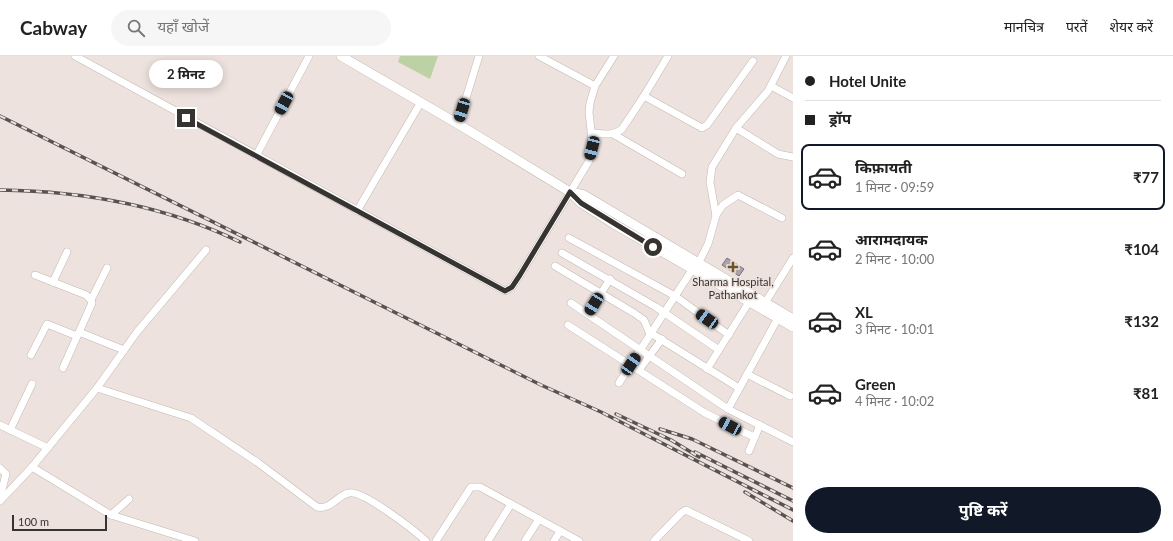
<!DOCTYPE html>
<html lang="hi">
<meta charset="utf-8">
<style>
:root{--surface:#fff;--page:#f6f6f6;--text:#222;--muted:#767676;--line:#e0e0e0;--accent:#111827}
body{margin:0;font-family:Lato,"Noto Sans Devanagari",sans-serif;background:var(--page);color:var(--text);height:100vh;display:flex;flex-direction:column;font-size:15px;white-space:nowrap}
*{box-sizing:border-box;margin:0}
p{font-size:13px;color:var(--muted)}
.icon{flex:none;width:22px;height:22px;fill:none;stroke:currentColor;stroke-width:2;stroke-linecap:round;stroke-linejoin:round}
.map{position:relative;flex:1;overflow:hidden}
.panel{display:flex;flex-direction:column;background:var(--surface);width:380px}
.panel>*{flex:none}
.banner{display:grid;align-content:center;height:88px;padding:0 12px;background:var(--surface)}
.scale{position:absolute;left:12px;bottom:10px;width:95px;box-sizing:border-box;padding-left:4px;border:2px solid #373331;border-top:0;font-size:11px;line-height:14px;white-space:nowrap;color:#373331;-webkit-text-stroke:3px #ede2dd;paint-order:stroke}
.end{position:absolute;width:18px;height:18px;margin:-9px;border:5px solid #373331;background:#fff;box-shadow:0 0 0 2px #fff}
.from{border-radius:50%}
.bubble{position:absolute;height:28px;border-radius:14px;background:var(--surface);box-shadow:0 2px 10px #0003;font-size:13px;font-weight:700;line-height:28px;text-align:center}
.car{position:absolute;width:12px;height:24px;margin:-12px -6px;border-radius:5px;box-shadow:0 0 3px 1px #0007;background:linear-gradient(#222 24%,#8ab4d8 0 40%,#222 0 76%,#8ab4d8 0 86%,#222 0)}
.banner b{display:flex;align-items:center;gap:14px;height:38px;font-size:15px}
.banner b+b{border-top:1px solid var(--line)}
.banner i{width:10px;height:10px;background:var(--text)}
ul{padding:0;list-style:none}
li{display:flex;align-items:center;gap:12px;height:66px;margin:0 8px 6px;padding:0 4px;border:2px solid transparent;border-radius:8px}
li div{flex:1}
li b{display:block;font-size:15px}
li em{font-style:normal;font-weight:700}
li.on{border-color:var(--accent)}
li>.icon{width:36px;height:36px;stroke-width:1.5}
.cta{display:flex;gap:8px;margin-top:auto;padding:8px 12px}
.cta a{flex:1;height:46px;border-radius:24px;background:var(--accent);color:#fff;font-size:16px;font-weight:700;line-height:46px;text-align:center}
header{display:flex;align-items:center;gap:24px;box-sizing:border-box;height:56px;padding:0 20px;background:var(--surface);border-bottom:1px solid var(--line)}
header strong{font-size:19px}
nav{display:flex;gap:22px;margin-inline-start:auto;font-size:14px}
.search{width:280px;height:36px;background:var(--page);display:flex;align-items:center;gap:10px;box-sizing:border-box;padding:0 14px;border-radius:22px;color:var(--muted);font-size:15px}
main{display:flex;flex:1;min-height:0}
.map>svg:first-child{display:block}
.green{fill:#bcd2a4}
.building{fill:#aba3aa;stroke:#7b737a}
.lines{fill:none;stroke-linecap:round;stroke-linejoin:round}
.minor-casing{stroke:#c2b8b4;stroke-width:8}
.major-casing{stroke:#c2b8b4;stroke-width:10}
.minor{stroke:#fff;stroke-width:7}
.major{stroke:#fff;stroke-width:9}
.rail-casing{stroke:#585350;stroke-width:3.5}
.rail{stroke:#ede2dd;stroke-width:2;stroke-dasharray:6;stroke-linecap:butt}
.route{stroke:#373331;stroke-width:5}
.poi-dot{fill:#6f5326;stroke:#ede2dd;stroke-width:1.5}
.labels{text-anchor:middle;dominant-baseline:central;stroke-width:3;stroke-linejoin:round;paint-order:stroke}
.poi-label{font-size:11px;fill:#373331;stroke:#ede2dd}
</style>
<header>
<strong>Cabway</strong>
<div class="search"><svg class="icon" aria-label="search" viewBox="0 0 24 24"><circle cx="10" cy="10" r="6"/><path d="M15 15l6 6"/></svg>यहाँ खोजें</div>
<nav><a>मानचित्र</a><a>परतें</a><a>शेयर करें</a></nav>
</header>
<main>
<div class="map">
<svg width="793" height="485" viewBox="0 0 793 485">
<rect width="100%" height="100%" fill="#ede2dd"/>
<path class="green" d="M400,0H438L430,23L398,6Z"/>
<path class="building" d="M727,202L744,213L739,220L722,209Z"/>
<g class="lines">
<g class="minor-casing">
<g id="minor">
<path d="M75,0L505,235L512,231L520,219L589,105L592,84L589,56L590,47L595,30L614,0"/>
<path d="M539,0L595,30"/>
<path d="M771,30L793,42"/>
<path d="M644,40L702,72L707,69L753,5"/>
<path d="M458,68L479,0"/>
<path d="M736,72L778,98L793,101"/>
<path d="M592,77C602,78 614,80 622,73L644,40L668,0"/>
<path d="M613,78L682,118"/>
<path d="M256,100L309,0"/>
<path d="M357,155L421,46"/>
<path d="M716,159L723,149L738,139L782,162"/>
<path d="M569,182L675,240L729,279"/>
<path d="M562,197L656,251L719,294"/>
<path d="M555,210L634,257L644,264L649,276L739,332"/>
<path d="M35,219L86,239L91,244L92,247L63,312"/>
<path d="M53,226L67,196"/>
<path d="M91,244L107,212"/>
<path d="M571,247L728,353L793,386"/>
<path d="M765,247L793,202"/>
<path d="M588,258L610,223"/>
<path d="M568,269L705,357L754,381"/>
<path d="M79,276L124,294"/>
<path d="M31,299L47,268L77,280"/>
<path d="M707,313L749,246"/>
<path d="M639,314L662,283"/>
<path d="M747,318L790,340"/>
<path d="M619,327L675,240L692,214L698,208L708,188L716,160L710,126L712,111L736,72L768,35L786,0"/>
<path d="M97,332L191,362L257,406L317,451C331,454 337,439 349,437C363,434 415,475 426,485"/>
<path d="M728,353L778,262"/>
<path d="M0,369L48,392"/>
<path d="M10,374L32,328"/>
<path d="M749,395L760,369"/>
<path d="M32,411L111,459L195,485"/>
<path d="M0,412L6,418L0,441"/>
<path d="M0,445L32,411L97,332L137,276L206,194"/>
<path d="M111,459L129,443"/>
<path d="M436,485L469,434L471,431H480L579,485"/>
<path d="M488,485L511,448"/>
<path d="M525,485L539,463"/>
<path d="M554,485L560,475"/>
<path d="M654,485L681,457L686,454L749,485"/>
</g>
</g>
<g class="major-casing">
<g id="major">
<path d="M341,0L458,68L570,136L581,147L614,168L793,271"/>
<path d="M570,136L584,139L793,263"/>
</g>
</g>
<use href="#minor" class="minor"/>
<use href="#major" class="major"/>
<g class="rail-casing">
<g id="rail">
<path d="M0,60L541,329L601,356L793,454"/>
<path d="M0,134C82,135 166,150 240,186"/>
<path d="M616,358L671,384L699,401"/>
<path d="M660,373L692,383L793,432"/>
<path d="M695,396L793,445"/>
<path d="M745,436L793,465"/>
</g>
</g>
<use href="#rail" class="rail"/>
</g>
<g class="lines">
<path class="route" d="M186,62L505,235L512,231L520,219L570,136L581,147L653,191"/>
</g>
<path class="poi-dot" d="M731 205h4v4h4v4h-4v4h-4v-4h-4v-4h4z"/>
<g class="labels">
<g class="poi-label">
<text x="733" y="225">Sharma Hospital,<tspan x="733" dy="13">Pathankot</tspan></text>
</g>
</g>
</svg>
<div class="scale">100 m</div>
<i class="end from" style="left:653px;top:191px"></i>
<i class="end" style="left:186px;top:62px"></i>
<div class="bubble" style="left:149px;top:4px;width:74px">2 मिनट</div>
<i class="car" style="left:284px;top:47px;rotate:208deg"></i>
<i class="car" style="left:462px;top:54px;rotate:197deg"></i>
<i class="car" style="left:592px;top:92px;rotate:194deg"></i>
<i class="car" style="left:594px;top:248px;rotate:212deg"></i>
<i class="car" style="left:707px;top:263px;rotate:305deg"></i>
<i class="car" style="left:631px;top:308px;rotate:34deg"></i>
<i class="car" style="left:730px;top:370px;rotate:298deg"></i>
</div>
<section class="panel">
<div class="banner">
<b><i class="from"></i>Hotel Unite</b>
<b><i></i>ड्रॉप</b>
</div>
<ul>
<li class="on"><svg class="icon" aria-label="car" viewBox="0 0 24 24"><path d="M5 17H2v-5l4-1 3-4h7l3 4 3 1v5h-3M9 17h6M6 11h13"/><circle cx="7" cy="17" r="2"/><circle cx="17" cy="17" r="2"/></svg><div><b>किफ़ायती</b><p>1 मिनट · 09:59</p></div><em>₹77</em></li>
<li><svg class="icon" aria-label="car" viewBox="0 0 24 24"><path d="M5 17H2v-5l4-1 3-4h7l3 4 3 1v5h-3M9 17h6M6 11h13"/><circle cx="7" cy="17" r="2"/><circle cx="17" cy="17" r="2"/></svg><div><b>आरामदायक</b><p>2 मिनट · 10:00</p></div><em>₹104</em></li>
<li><svg class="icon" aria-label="car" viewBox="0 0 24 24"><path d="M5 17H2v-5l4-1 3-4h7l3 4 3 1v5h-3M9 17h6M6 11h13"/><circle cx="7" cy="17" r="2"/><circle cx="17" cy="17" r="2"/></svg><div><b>XL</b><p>3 मिनट · 10:01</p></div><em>₹132</em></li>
<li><svg class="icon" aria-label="car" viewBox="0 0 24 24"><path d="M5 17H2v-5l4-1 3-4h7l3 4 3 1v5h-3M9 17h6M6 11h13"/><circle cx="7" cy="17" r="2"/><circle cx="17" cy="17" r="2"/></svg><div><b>Green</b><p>4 मिनट · 10:02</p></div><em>₹81</em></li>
</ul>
<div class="cta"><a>पुष्टि करें</a></div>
</section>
</main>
